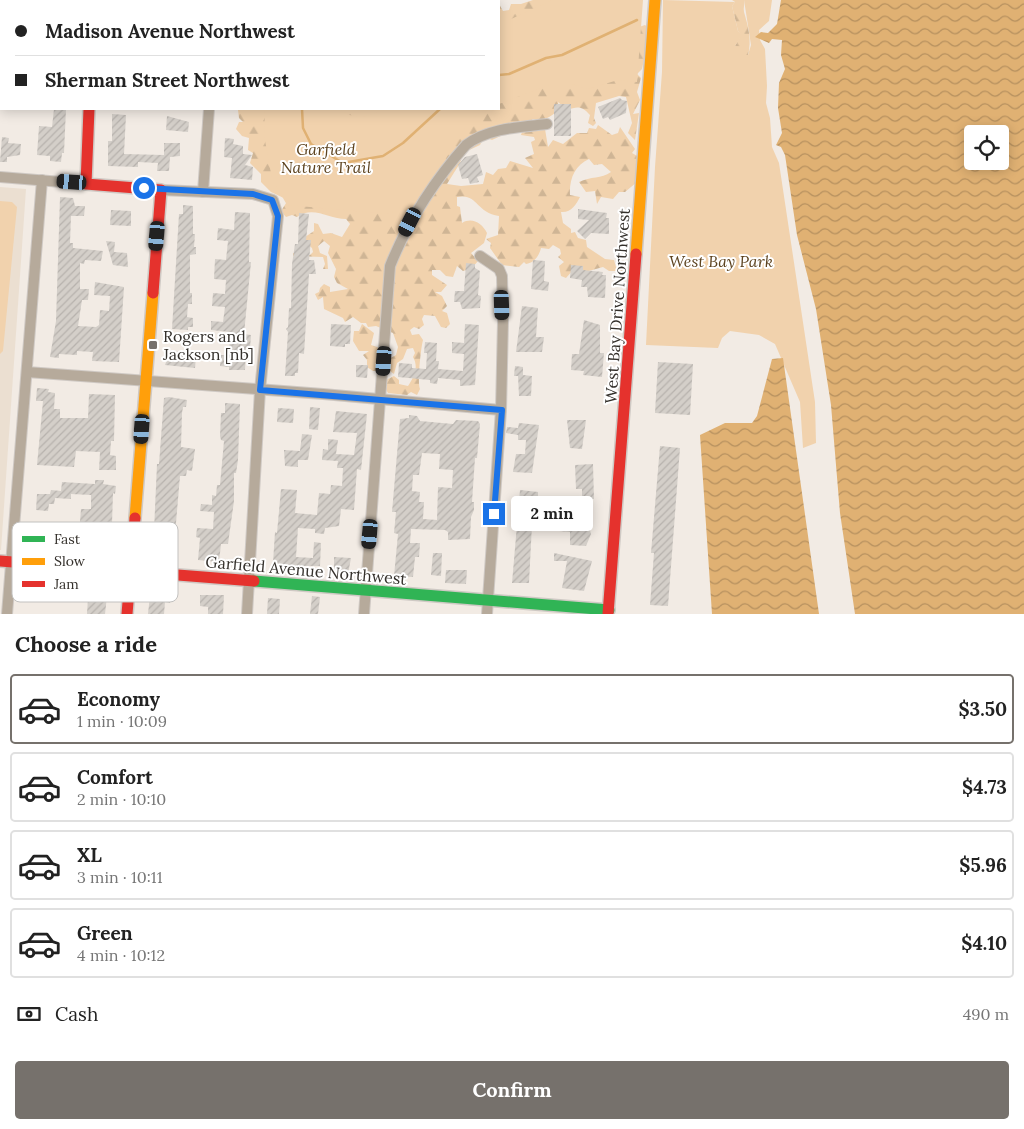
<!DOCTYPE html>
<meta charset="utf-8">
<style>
:root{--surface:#fff;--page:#f6f6f6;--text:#222;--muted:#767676;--line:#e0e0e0;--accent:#76716c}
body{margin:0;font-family:Lora,serif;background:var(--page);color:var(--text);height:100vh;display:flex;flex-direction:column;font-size:19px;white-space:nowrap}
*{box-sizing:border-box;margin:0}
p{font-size:16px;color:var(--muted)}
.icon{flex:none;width:28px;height:28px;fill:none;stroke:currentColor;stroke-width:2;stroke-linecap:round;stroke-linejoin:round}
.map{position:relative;height:614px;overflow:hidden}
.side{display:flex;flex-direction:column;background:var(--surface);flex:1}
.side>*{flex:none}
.banner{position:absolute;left:0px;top:0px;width:500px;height:110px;box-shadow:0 2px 12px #0003;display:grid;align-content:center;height:110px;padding:0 15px;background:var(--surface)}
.fabs{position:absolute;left:964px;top:125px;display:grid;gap:10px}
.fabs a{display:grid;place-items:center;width:45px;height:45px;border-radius:5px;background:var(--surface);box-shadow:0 2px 12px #0003;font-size:25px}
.end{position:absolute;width:22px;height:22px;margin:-11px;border:6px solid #1a73e8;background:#fff;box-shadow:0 0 0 2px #fff}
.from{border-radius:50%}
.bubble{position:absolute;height:35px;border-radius:5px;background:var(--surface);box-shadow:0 2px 12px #0003;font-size:16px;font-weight:700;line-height:35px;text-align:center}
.car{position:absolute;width:15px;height:30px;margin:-15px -8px;border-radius:6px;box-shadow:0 0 4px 1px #0007;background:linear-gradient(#222 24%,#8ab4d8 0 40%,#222 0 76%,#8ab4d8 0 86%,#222 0)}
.banner b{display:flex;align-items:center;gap:18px;height:48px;font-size:19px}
.banner b+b{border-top:1px solid var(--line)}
.banner i{width:12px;height:12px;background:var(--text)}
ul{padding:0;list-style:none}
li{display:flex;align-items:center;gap:15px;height:70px;margin:0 10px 8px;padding:0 5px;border:2px solid var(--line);border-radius:5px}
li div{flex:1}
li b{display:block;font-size:19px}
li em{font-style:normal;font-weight:700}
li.on{border-color:var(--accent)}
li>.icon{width:45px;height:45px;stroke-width:1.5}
h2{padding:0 15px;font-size:22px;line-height:60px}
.pay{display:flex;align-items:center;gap:12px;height:55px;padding:0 15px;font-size:19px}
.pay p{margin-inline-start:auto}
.action{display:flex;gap:10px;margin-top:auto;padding:10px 15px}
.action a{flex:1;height:58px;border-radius:5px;background:var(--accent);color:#fff;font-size:20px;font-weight:700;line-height:58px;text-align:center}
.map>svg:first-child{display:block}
.built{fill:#ebdfd1}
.forest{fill:url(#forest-firs)}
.park{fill:#f1d2ad}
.water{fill:url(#water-waves);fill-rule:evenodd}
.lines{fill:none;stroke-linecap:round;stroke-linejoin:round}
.stream{stroke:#e0b173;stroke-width:2.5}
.building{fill:url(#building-hatch);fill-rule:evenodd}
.street-casing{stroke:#cfc9c4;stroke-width:12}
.fast-casing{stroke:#cfc9c4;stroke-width:14}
.slow-casing{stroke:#cfc9c4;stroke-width:14}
.jam-casing{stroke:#cfc9c4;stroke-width:14}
.street{stroke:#b6aa9b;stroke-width:10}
.fast{stroke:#30b455;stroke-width:11}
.slow{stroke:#ff9f0a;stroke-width:11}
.jam{stroke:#e5322d;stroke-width:11}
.route{stroke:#1a73e8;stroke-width:6}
.poi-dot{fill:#76716c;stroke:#fff;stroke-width:2}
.labels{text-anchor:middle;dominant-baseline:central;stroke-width:4;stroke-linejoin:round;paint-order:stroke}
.park-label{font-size:16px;font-style:italic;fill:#5d431f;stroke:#fff}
.street-label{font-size:16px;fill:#34302b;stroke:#fff}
.poi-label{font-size:16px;fill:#34302b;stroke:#fff;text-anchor:start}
.key{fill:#fff;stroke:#c2c1bf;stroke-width:1}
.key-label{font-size:14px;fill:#34302b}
</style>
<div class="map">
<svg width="1024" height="614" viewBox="0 0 1024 614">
<defs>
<pattern id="forest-firs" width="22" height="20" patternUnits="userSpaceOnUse" patternTransform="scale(1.25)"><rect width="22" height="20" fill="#f1d2ad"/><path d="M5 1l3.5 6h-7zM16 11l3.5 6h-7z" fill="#cfb595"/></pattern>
<pattern id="water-waves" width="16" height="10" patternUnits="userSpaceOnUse" patternTransform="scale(1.25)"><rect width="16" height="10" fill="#e0b173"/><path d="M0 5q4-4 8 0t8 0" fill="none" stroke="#b6905f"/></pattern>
<pattern id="building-hatch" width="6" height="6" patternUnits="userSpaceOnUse" patternTransform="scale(1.25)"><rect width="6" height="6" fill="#d4cfc9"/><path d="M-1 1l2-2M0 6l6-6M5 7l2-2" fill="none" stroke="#b7b2ad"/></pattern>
</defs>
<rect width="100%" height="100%" fill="#f2ebe4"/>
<path class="built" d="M0,187L26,189L1,550H0Z"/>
<g class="forest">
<path d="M533,0H639L636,28L645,25L650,29L642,69L637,74L641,78L637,92L640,100L633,114L639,113L635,140L628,133L632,123L626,97L619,96L596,103L594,118L596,123L593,126L588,123L590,115C582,106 578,106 567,110L558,102L559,109C551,117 544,122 533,119L527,124L492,140L484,137L480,145L463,153L460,163L447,184L461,186L483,184L486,172L493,175L498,169L506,168L510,161L533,168L525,158L534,154L531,142L535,140L534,137L521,135L523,129L538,127L545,129L548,147L553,140L563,144L577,133H587L589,128L596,129L598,125L612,135L618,133L620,127L635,149L632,153L639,157L637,182L625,192H619L613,199L601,197L597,204L595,191L586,192L579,182C591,176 601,179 611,172L602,164L594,165L589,159C575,165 569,179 570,195L580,197C576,205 571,213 561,212L563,223L571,229V233L575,232L578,238L586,240L587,247L605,259L614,260L616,267L621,265L624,271H609L603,267L585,272L574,269L566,278L561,276L559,266L564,262L558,257L561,254L560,249L553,245L549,249L541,248C539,256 534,263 526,264L524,262L519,267L502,265L490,248L491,243L486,239L498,235L499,216C475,212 478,193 457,197V206L460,207L462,223C472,217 482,223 487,233L484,243L471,253L478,261L472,268L463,271L457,266L453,277L446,276L440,270H432V275L447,285L441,292H435L442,296L447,306L442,311L447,313L450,324L446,328L441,327L435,316L424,315L422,319L424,325L419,329L414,327L410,330L412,335L419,334L423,340C421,347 417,383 420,389L417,395L411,392L407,395L388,393L385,388L386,380L394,376L399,380V384L408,386C414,377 419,367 413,357L415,353L413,348L407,349L403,359L397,363L394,374L390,371H373L367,367V360L363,355L369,351H359L353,341L354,331H359L362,324L374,333L371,345L380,348L387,360L396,355L398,347L393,333L376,326L368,327L366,323H361L353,317L345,322L343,318L324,309L323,297L318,300L315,294L319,292L320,288L324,284L330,287V292L348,289L337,283L334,277L336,269L328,253L330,246L324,241L318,246L320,253L327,256L328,269H323L325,264L323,257L293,256V253L310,255L313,252L312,248L306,243L305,237L314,231V223L318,224L323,234L331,233L342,237L350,224L346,219C329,219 313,205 297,217L292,215L286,217L281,211L288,200L271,192L261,182V174L250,163L253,153L248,150L249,138L242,136L236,129L239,122H243L239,118L238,110L499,109V4L503,11L509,10L511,4H521Z"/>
<path d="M732,0H744C745,4 743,8 744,12C748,26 752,40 748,55H744L735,46L741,35L738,31L732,6L735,2Z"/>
</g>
<g class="park">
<path d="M552,0H643L637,82L618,80L588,89L572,84H551L499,104V22L509,20Z"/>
<path d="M663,0L735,2L732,6L738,31L742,35L735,46L744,47V55H748L751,45L744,0H772L769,21L759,30L760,40L765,49L767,86L766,103L770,118L772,147L779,163L815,402L816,443L803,448L800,402L775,344L759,335L730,331L722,338L718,348L646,345L655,167L662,72Z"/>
<path d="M265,109H340C350,119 370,119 381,109H487L480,112L466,126L424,194L389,214L287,205L272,179L264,135Z"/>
<path d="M0,201L12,202L17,207L3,351L0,354Z"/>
</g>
<g class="water">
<path d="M781,0H1024V614H855L840,513L831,405L816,309L797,235L785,155L781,147L776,145L782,133L778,108L779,83L785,69L781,55L782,40L772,39L769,43L755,37L761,32L768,33L777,24ZM972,134H1000V161H972Z"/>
<path d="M783,358L819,614H712L700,435L725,423H752L757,416L772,359Z"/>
</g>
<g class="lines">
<g class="stream">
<path d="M39,1L41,0"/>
<path d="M0,13H1"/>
<path d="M499,75L509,74L546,58L562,55L637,20"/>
<path d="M302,109L303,128L311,144L343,163L383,156L403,143L440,109"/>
</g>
</g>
<g class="building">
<path d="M620,98L622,100L627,101L626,113L610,120L608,117L603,119L598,107Z"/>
<rect x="554" y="104" width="17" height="32"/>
<path d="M54,109H66L64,153H62L61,162L50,161V156L37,155L39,126L52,127Z"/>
<path d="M112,114L126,115L124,154L164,155V143H180V156L170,157L169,171H157L158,163L138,162V167L108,166V141H112Z"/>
<path d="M167,116L189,122L188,132L166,130Z"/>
<path d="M2,137L9,138L8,143L21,144L20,155L7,157V162H0Z"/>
<path d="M225,138L234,139L233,144L243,146V154L252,155L245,165L253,167L252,180L230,178L232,158L224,157Z"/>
<path d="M477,154L483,175L477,177L479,182L470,184L468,178L462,179L458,165L465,157Z"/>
<path d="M60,197L73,198L75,206H85L84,216H71L70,243H73V248L103,251L101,261L85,260L84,264L80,263V289H89L88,300H82L78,326L96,327L99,325L100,310L109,311L110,296L94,295L95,282L124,287L119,362L92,361L93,352L77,351V355L59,354V358L50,357L56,321Z"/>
<path d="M183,205L193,206V234H195L194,247H196V254L190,255V293H192V304H188L187,317L193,318V327H188V330L172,329L179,214H183Z"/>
<path d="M578,209L607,213L606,218H609V234L591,233L585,239L577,231L589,220L578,219Z"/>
<path d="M111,210L131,211V226L110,225Z"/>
<path d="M235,212L250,213L249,262H251L244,334L251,335L250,349L246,348L245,370H229V367L220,366L221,355H229L230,332L211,330V321L223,322L225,307L212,306L213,293L225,294L226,280L214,279L215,259L226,260L228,241L217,240L218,228L234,230Z"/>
<path d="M299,213L309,214L306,240H311L309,260H314L316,274H309L304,354L299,353L298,373H295V376H285L288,332L286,329L288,327L289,308H291L292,264L295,244H298Z"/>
<path d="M106,241L115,242L114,252L127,253L128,267L113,265Z"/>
<path d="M533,260L545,261L544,281L549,282L548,291L531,289Z"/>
<path d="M466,263L475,264V268L480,271L478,295L481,296L480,308L462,309L460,302H454L455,291H464Z"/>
<path d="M571,265L583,266V270L603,272L602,275H606L605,298L588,297L587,287H581L582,280L570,278Z"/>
<path d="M522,306L538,308L536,337H544L542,352H516Z"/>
<path d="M584,320L600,325V353H604L602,377L583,375L584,371L571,370L572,354H579Z"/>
<path d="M331,324L351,325L350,344H345V347L330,346Z"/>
<path d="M465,324L479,325L475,385L460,386V380L438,378L437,384L430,383V380L398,377L399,363L412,364V368L426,369L427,353H424L425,342L437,343L436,361H439L438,369L463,371L464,354L452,353V342L464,343Z"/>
<path d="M170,351L188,352V356L196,357L195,368L165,365Z"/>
<path d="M658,362L693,364L690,415L655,413Z"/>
<path d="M356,365H368L367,378L356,377Z"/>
<path d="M515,366L523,367V375L532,376L531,396H519L518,376H514Z"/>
<path d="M37,388L49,389L48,392L55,393L54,409H60V418H88L89,394L115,395L114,441H111L110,455L116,456V470H99L100,452L76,451L74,467L37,465L43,401H36Z"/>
<path d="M169,397L187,400L186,407H183L182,413L181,447L195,449L192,471L187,470L186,476H180L173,558L153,553L157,464H159L164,398Z"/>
<path d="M225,403L240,404L238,460L236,473H234V501L228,544H221L219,562L198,560L200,538L196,537L197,528L213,529L214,512L200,511L201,504L212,505V495L216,496L217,485H220L224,441L221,440L220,436L221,413H225Z"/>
<path d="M310,407L320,408L318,430L309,429Z"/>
<path d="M278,408L294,409L293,423L277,422Z"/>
<path d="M336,411L367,414L361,470L357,469L354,510L341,509L339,526L325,528L324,534L315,533V529L298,528L296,557L313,558L314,542L321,543L320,566H275V563H273L275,532L277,533L281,489L297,490L295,513L317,515L319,493L330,494L331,485L342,486L343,468H337L338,461L322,460L323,449L328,450V439L338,440L336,454L354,455L357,433L333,432Z"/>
<path d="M409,415L417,416L420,421L453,424L456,420L478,421L480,424L477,458H475L472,502H474V510L471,517L470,539L448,540V532L445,530L411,529L410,543H420L419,557H415L413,577L394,576L398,534L394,533L396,512H392L400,419L409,418ZM422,453L440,454L439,469L453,470L452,488L438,487L437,520L423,519L424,502H419L420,492L412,491L413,475H419Z"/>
<path d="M567,420H586L582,449L570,448Z"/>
<path d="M519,423L539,425L532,473L513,472L516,454H525L526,440H518V435L506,433L507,427L518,428Z"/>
<path d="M302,434L312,435L308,460H298V467L285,466L284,450L300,451Z"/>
<path d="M660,446L680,448L668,606L650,605L654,553H651Z"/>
<path d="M593,464L594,499H582V489H576L575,465Z"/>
<path d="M95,480H104L103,484L116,486L115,494L113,493L111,554L95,553L96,547L78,546L81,509H91V495L71,494V499L55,498L54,504H49L48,511L36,510L37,494H50L51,490L61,491L62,482L95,484Z"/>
<path d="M520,490L538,492V517H534L532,524L529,583H512Z"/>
<path d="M560,521L588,522L591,534L586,546L570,545V532L559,531Z"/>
<path d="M433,553H442L441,576L431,575Z"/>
<path d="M554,553L592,561L584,591L562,588L567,561H554Z"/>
<path d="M334,557L351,558L348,574L339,573L338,570H334Z"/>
<path d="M446,570H467L466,584L445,583Z"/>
<path d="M85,585L108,587L105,614H87L88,598H83Z"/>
<path d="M158,589L171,590L170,603L165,602L164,614H148L150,595H152V590Z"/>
<path d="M200,595H224L223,614H208V607L200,606Z"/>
<path d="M312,596L320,597L318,614H310Z"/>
<path d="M268,598L280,599L279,614H267Z"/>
</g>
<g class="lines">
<g class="street-casing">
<g id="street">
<path d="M0,177L86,184"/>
<path d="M161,190L253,194L273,200L278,216L260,390L247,614"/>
<path d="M203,192L209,109"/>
<path d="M480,256L499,269L502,276L503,320L501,410L487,614"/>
<path d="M27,372L323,394L501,410"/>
<path d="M7,614L42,180"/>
<path d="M364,614L390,266C408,221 434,181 466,145C488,128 521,127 547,124"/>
</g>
</g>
<g class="fast-casing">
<path id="fast" d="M254,581L609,610"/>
</g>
<g class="slow-casing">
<g id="slow">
<path d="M94,0V1"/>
<path d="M636,254L655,0"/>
<path d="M135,518L153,293"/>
</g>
</g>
<g class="jam-casing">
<g id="jam">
<path d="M89,109L86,184L161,190L153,293"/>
<path d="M0,561L254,581"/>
<path d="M127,614L135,518"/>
<path d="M608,614L636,254"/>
</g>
</g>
<use href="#street" class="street"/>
<use href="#fast" class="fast"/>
<use href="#slow" class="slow"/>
<use href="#jam" class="jam"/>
</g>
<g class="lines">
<path class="route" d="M144,188L253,194L272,200L278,216L260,390L502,410L494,514"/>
</g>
<rect class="poi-dot" x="148" y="340" width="10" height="10" rx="2.5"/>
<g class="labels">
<g class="park-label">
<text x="326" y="149">Garfield<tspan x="326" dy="18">Nature Trail</tspan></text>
<text x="721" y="261">West Bay Park</text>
</g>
<g class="street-label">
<text transform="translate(617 306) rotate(-86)">West Bay Drive Northwest</text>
<text transform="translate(306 570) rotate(5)">Garfield Avenue Northwest</text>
</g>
<g class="poi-label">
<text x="163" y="336">Rogers and<tspan x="163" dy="18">Jackson [nb]</tspan></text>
</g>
</g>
<rect x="12" y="522" width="166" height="80" rx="8" class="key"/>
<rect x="22" y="536" width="23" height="6" fill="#30b455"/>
<rect x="22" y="558" width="23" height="7" fill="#ff9f0a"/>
<rect x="22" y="581" width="23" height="6" fill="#e5322d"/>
<g class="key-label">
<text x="54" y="544">Fast</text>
<text x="54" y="566">Slow</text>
<text x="54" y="589">Jam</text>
</g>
</svg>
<div class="fabs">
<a><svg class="icon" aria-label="locate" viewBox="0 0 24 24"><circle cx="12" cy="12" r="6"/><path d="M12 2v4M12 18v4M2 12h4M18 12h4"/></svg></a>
</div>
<i class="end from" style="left:144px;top:188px"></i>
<i class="end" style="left:494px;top:514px"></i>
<div class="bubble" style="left:511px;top:496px;width:82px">2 min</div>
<i class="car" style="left:72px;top:182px;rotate:274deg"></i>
<i class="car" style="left:410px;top:222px;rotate:207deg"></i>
<i class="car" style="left:157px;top:236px;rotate:185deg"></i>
<i class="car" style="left:502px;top:305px;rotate:178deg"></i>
<i class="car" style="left:384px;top:361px;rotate:184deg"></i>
<i class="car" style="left:142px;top:429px;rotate:184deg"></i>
<i class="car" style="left:370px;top:534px;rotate:185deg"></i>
<div class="banner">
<b><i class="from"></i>Madison Avenue Northwest</b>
<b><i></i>Sherman Street Northwest</b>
</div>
</div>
<section class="side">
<h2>Choose a ride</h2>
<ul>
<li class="on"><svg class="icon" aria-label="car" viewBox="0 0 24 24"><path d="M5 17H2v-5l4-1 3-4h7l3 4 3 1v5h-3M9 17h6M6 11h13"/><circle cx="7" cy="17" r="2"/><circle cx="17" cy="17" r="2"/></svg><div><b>Economy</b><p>1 min · 10:09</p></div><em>$3.50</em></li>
<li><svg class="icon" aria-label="car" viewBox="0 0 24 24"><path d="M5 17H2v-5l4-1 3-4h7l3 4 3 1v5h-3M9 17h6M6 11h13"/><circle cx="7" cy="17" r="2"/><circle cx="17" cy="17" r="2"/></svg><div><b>Comfort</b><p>2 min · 10:10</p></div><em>$4.73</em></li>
<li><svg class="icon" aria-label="car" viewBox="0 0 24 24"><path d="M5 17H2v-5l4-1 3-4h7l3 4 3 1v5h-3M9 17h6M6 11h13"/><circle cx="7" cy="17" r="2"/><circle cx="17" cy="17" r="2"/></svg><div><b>XL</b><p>3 min · 10:11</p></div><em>$5.96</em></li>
<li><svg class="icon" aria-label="car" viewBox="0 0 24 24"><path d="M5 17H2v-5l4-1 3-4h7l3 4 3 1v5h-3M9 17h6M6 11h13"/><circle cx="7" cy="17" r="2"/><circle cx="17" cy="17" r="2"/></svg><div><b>Green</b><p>4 min · 10:12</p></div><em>$4.10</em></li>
</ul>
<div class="pay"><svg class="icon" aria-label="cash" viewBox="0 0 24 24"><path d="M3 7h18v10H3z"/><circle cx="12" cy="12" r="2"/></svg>Cash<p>490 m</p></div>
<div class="action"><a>Confirm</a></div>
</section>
